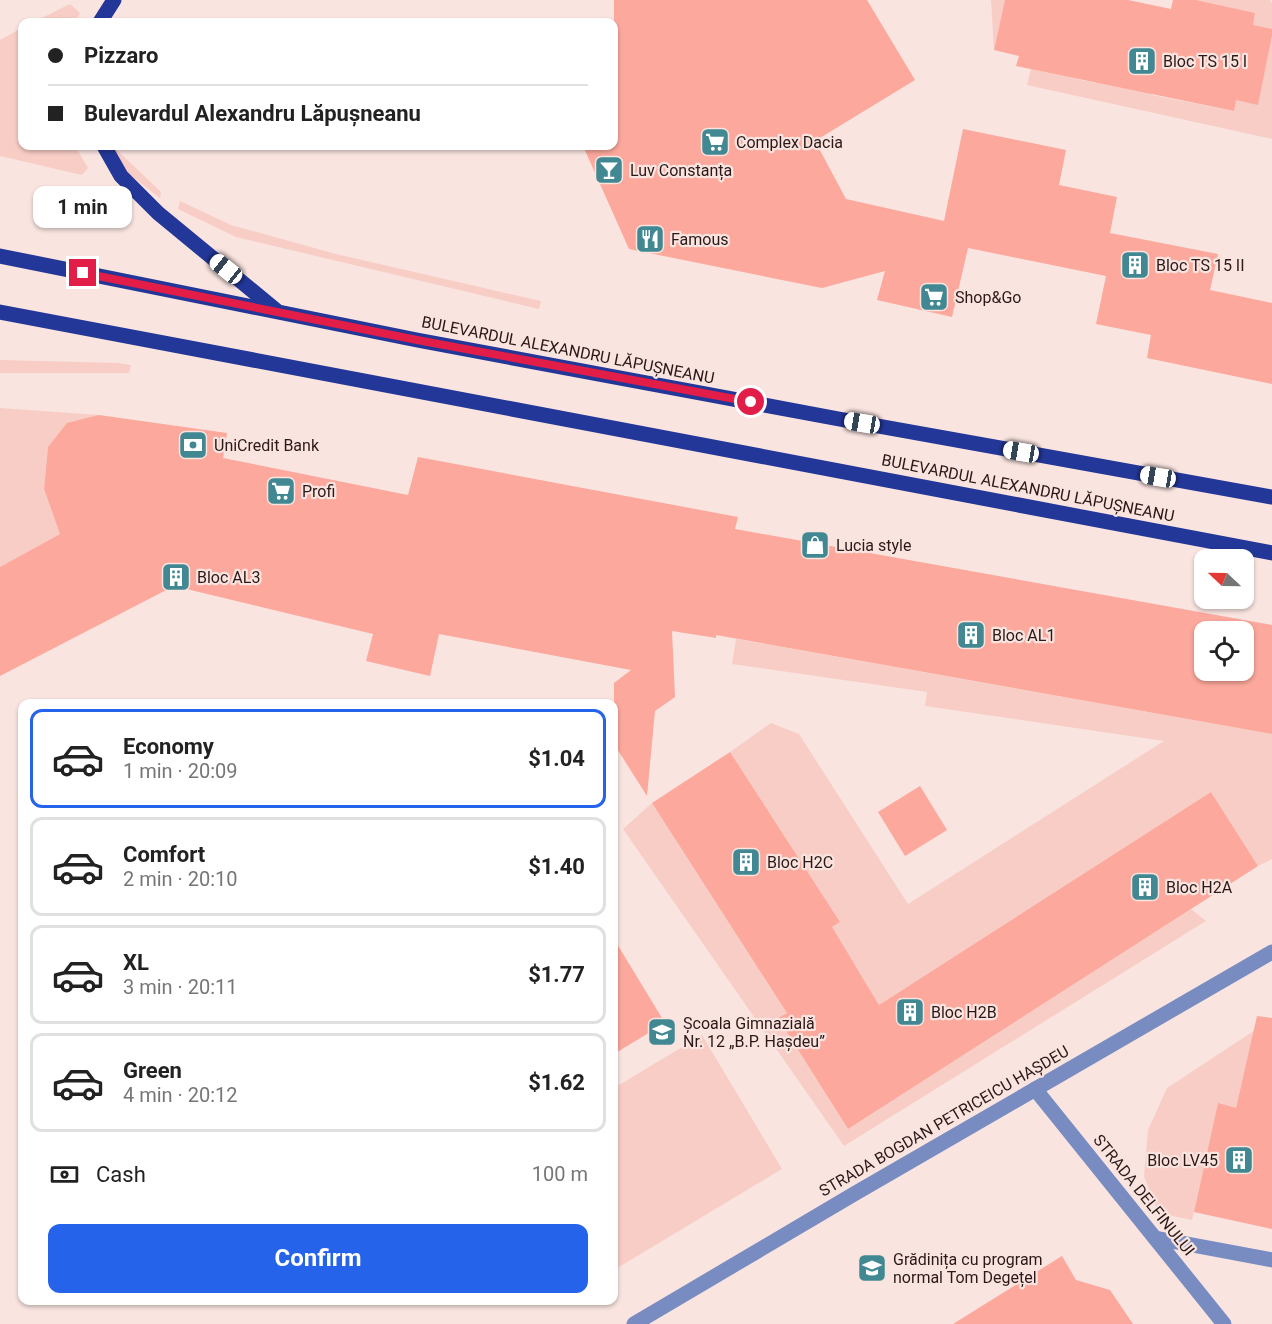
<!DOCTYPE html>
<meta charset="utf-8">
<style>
:root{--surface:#fff;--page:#f2f2f2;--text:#222;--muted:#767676;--line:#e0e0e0;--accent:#2563eb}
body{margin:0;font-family:Roboto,sans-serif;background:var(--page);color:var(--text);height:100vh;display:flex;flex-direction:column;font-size:22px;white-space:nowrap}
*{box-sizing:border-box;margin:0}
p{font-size:20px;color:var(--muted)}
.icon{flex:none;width:33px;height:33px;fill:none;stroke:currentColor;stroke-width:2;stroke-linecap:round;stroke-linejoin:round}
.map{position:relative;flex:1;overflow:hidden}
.details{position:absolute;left:18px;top:699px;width:600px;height:606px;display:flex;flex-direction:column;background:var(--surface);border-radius:12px;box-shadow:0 2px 4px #0004}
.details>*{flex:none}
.banner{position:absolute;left:18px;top:18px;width:600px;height:132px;border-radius:12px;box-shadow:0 2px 4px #0004;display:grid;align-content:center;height:132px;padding:0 30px;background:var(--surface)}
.needle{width:39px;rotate:292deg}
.tools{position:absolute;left:1194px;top:549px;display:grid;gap:12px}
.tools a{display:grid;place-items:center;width:60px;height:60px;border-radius:12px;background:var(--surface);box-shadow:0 2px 4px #0004;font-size:30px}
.end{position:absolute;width:27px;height:27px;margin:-14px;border:8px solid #e11d48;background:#fff;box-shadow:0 0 0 3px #fff}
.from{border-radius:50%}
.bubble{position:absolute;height:42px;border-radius:12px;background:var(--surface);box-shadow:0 2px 4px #0004;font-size:20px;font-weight:700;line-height:42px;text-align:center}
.car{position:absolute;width:18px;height:36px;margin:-18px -9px;border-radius:8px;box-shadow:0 0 4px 2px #0007;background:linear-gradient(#fff 24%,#345 0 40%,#fff 0 76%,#345 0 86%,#fff 0)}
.banner b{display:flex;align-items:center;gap:21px;height:57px;font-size:22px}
.banner b+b{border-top:2px solid var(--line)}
.banner i{width:15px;height:15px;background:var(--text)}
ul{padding:10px 0 0;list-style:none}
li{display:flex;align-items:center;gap:18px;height:99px;margin:0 12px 9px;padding:0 18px;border:3px solid var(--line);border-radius:12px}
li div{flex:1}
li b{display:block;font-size:22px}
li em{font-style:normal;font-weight:700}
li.active{border-color:var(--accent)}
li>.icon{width:54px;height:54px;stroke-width:1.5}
.pay{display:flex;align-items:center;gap:15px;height:66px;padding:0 30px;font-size:22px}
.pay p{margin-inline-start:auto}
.button{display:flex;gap:12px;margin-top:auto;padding:12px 30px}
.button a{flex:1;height:69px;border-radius:12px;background:var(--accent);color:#fff;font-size:24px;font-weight:700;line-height:69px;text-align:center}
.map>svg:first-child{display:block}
.green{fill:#f8cdc6}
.building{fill:#fca89c;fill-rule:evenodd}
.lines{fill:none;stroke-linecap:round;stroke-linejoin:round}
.minor{stroke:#788cc1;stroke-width:15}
.primary{stroke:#233798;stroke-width:15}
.route{stroke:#e11d48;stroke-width:8}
.labels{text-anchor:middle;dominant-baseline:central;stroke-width:4.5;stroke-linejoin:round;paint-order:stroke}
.poi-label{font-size:16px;fill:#2c1917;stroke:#f9e4e0;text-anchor:start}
.street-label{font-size:16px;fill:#2c1917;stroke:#f9e4e0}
</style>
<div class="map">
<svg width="1272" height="1324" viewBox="0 0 1272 1324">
<rect width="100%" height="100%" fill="#f9e4e0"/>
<g class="green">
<path d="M991,0H1005L994,50Z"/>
<path d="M1196,0H1270L1272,3V29L1253,25L1255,13Z"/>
<path d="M70,4L80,13L75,22H34Z"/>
<path d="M22,28V146H75L88,168L82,175L0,156V40Z"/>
<path d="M1272,36V139L1027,85L1031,69L1096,83L1099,72L1154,83L1152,95L1233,111L1236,100L1258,104Z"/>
<path d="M108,146H116L119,152L161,192L160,198L126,172Z"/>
<path d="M180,201L231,225L336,254L541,301L539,309L236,237L178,209Z"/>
<path d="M0,360L118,363L131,365L129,373H0Z"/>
<path d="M0,408L99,415L48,447L44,489L60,534L0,567Z"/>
<path d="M736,639L1272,734V859L1258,866L1211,792L879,1005L857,968L778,1018L848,1129L1191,909L1206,921L844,1146L623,829L652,803L762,973L840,922L730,752L771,723L799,734L908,904L1164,741L925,706L927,692L732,664Z"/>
<path d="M1272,1019V1037L1249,1052L1236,1108L1218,1104L1192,1220L1158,1213L1144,1176L1148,1130L1167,1088Z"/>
<path d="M702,1035L782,1169L614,1270V1088Z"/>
</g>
<g class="building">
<path d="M614,0H867L915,80L815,141L846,199L944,221L963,129L1066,150L1059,185L1117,197L1110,233L1218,254L1210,290L1272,303V384L1147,358L1151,335L1096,324L1106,276L968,248L952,317L877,300L885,271L822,288L629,249L583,146H614Z"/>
<path d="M1005,0H1128L1171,9L1173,0H1196L1255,13L1253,25L1272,29V36L1258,105L1236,100L1234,111L1016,66L1019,56L994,50Z"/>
<path d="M99,415L227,433L223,458L408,495L418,457L738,517L735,529L1272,625V734L716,635V638L672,631L675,697L655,711L647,796L614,744V683L631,670L439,634L430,676L366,661L373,634L174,586L0,676V567L60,534L44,489L48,447L67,423ZM1204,632H1244V670H1204Z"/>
<path d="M730,752L840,922L832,927L879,1005L1211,792L1258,866L848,1129L778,1018L787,1013L652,803Z"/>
<path d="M920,786L947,830L905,856L878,812Z"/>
<path d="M614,939L665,1023L614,1054Z"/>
<path d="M1257,1016L1272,1018V1229L1194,1212L1218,1103L1236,1108Z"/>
<path d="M1062,1256L1076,1280L1110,1290L1133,1324H953Z"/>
</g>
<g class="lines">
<g class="minor">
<path d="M1035,1089L1224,1324"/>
<path d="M1155,1238L1272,1260"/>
<path d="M634,1324L854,1194L1272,952"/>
</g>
<g class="primary">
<path d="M100,22L114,0"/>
<path d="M104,146L121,176L158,213L277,311"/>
<path d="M0,256L417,340L839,419L1272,497"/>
<path d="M0,312L1272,553"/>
</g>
</g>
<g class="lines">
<path class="route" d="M83,273L417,340L751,402"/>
</g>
<defs>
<g id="building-square" transform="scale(1.5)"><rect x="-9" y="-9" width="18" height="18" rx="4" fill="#428893" stroke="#f9e4e0"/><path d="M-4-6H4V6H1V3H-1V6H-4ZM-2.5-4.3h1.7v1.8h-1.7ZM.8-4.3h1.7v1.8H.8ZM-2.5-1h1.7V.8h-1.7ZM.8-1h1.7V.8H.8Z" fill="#fff"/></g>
<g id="supermarket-square" transform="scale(1.5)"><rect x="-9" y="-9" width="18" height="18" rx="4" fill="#428893" stroke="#f9e4e0"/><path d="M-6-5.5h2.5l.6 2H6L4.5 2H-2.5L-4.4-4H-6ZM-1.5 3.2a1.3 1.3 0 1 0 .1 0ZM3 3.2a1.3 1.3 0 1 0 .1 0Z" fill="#fff"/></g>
<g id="bar-square" transform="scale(1.5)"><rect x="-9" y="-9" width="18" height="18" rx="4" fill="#428893" stroke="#f9e4e0"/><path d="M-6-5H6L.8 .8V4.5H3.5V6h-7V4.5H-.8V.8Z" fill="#fff"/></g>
<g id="restaurant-square" transform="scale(1.5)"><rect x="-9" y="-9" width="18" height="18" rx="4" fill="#428893" stroke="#f9e4e0"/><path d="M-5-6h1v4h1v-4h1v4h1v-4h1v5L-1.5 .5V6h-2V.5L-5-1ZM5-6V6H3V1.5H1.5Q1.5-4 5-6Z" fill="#fff"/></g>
<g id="bank-square" transform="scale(1.5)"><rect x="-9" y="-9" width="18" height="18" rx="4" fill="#428893" stroke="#f9e4e0"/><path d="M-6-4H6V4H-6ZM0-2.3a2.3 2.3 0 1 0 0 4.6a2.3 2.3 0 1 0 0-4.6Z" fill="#fff"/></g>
<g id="shop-square" transform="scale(1.5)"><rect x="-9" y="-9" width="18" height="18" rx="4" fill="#428893" stroke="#f9e4e0"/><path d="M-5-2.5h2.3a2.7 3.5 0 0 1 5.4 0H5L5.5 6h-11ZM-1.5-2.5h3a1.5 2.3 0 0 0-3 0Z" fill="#fff"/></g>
<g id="school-square" transform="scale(1.5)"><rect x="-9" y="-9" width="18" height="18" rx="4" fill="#428893" stroke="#f9e4e0"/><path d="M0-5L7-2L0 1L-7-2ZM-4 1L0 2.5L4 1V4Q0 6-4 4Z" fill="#fff"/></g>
</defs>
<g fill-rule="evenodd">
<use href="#building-square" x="1142" y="61"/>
<use href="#supermarket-square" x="715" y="142"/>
<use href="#bar-square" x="609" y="170"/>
<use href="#restaurant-square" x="650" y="239"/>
<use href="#building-square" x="1135" y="265"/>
<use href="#supermarket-square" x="934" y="297"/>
<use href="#bank-square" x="193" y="445"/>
<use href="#supermarket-square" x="281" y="491"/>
<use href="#shop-square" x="815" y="545"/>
<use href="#building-square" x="176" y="577"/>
<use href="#building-square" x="971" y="635"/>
<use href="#building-square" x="746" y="862"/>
<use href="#building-square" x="1145" y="887"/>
<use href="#building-square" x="910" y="1012"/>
<use href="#school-square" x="662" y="1032"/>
<use href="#building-square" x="1239" y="1160"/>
<use href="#school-square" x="872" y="1268"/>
</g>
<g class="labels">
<g class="poi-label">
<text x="1163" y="61">Bloc TS 15 I</text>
<text x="736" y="142">Complex Dacia</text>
<text x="630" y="170">Luv Constanța</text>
<text x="671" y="239">Famous</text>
<text x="1156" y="265">Bloc TS 15 II</text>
<text x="955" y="297">Shop&amp;Go</text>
<text x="214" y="445">UniCredit Bank</text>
<text x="302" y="491">Profi</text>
<text x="836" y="545">Lucia style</text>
<text x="197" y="577">Bloc AL3</text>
<text x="992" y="635">Bloc AL1</text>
<text x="767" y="862">Bloc H2C</text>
<text x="1166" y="887">Bloc H2A</text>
<text x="931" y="1012">Bloc H2B</text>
<text x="683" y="1023">Școala Gimnazială<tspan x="683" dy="18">Nr. 12 „B.P. Hașdeu”</tspan></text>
<text x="1218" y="1160" text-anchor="end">Bloc LV45</text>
<text x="893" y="1259">Grădinița cu program<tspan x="893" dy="18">normal Tom Degețel</tspan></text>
</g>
<g class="street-label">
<text transform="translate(568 350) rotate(11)">BULEVARDUL ALEXANDRU LĂPUȘNEANU</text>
<text transform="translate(1028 488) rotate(11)">BULEVARDUL ALEXANDRU LĂPUȘNEANU</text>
<text transform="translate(944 1121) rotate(-30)">STRADA BOGDAN PETRICEICU HAȘDEU</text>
<text transform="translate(1144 1195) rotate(51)">STRADA DELFINULUI</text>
</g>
</g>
</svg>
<div class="tools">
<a><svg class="needle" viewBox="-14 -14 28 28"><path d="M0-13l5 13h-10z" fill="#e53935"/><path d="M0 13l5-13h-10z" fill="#767676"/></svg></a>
<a><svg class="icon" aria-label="locate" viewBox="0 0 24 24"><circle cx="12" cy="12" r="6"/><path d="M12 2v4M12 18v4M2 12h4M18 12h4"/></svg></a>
</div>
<i class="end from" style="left:751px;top:402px"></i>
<i class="end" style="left:83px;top:273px"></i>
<div class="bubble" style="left:33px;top:186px;width:99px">1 min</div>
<i class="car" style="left:226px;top:269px;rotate:309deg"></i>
<i class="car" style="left:862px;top:423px;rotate:280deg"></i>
<i class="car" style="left:1021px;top:452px;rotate:280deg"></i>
<i class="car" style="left:1158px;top:477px;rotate:280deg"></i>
<div class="banner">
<b><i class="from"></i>Pizzaro</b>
<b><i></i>Bulevardul Alexandru Lăpușneanu</b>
</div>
<section class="details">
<ul>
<li class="active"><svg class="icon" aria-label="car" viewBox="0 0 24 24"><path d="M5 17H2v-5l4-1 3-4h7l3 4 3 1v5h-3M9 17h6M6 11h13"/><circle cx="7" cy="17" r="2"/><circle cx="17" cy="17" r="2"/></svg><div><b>Economy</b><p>1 min · 20:09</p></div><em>$1.04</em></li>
<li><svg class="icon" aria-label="car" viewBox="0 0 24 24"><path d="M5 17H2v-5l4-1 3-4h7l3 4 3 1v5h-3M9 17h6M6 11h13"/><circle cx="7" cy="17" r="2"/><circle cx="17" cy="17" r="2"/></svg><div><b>Comfort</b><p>2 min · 20:10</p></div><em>$1.40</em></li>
<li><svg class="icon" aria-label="car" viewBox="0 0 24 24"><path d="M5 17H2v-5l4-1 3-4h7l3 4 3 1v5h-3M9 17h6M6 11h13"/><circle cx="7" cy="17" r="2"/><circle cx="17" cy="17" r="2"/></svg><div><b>XL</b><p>3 min · 20:11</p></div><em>$1.77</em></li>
<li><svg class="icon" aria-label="car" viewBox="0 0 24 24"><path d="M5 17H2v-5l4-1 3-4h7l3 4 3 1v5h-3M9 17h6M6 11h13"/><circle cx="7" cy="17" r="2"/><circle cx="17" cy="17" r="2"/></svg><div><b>Green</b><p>4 min · 20:12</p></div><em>$1.62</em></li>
</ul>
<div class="pay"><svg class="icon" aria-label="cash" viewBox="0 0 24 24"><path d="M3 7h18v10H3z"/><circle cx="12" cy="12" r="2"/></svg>Cash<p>100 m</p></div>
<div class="button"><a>Confirm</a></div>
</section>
</div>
